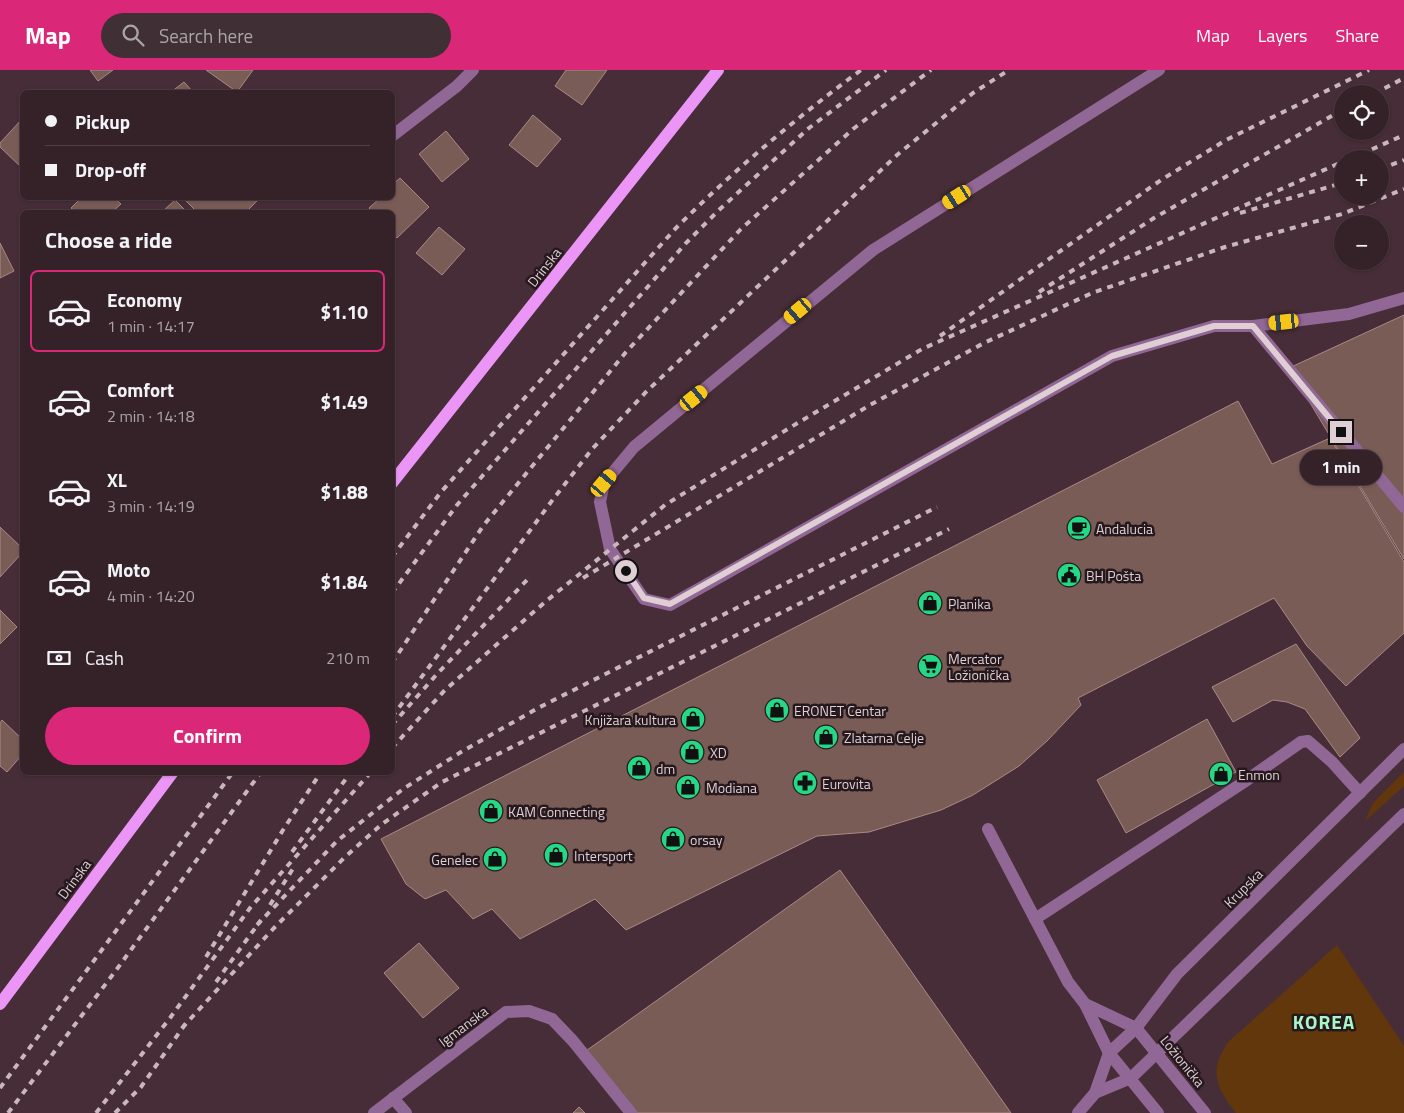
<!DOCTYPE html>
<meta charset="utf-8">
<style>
:root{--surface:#352229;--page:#402f35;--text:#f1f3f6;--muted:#aaa4a8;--line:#4f3f46;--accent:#db2777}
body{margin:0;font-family:"Titillium Web",sans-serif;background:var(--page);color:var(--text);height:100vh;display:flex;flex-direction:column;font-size:19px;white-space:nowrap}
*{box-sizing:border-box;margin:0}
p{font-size:16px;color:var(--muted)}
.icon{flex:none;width:28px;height:28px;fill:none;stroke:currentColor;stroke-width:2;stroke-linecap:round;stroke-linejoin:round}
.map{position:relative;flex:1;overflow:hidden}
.drawer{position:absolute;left:20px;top:140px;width:375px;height:565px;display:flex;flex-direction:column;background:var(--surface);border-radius:8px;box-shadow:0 1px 4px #0004,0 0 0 1px var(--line)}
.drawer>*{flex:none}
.guide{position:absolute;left:20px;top:20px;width:375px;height:110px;border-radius:8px;box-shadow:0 1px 4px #0004,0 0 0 1px var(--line);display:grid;align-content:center;height:110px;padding:0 25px;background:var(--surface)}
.tools{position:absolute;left:1334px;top:15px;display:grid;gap:10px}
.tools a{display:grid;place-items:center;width:55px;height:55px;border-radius:50%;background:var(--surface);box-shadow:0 1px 4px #0004,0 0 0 1px var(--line);font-size:25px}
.end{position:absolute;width:22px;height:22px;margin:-11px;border:6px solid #dfced4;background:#111;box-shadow:0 0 0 2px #111}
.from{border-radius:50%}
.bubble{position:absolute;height:35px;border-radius:18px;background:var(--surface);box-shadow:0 1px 4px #0004,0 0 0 1px var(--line);font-size:16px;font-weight:700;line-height:35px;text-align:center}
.car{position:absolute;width:15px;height:30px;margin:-15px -8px;border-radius:6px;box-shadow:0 0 4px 1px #0007;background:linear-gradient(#f5c518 24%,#345 0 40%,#f5c518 0 76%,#345 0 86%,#f5c518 0)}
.guide b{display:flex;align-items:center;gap:18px;height:48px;font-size:19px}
.guide b+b{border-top:1px solid var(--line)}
.guide i{width:12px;height:12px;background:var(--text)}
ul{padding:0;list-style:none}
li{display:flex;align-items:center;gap:15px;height:82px;margin:0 10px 8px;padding:0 15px;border:2px solid transparent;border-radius:8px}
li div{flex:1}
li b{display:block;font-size:19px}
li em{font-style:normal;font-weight:700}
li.selected{border-color:var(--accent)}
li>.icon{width:45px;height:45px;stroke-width:1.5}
h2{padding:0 25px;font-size:22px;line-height:60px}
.pay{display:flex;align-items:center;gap:12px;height:55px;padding:0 25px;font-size:19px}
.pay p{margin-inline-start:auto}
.button{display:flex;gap:10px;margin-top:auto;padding:10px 25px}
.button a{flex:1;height:58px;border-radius:30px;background:var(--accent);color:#fff;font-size:20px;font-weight:700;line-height:58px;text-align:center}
header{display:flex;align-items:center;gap:30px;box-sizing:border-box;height:70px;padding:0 25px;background:var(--accent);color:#fff}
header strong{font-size:24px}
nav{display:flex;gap:28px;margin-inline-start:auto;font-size:18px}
.search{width:350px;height:45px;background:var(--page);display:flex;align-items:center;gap:12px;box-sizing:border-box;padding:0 18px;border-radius:28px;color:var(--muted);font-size:19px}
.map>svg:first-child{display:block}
.green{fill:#62370c}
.building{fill:#7a5c57;stroke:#a98984}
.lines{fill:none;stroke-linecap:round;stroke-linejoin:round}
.minor{stroke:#916796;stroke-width:12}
.major{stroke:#eb95f6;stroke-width:12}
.rail{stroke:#cab7be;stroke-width:4;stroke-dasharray:6 6;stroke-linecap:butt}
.route{stroke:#dfced4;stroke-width:6}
.labels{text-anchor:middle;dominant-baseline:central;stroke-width:5;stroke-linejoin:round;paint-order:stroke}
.street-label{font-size:14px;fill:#dfced4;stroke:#25191e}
.poi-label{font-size:14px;fill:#dfced4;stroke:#25191e;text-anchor:start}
.district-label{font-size:19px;font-weight:bold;letter-spacing:1px;fill:#aaf6c7;stroke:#25191e}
</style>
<header>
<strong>Map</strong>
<div class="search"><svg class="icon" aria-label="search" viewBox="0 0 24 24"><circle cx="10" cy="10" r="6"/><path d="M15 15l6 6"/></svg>Search here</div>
<nav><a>Map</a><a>Layers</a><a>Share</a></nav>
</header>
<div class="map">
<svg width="1404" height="1043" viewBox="0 0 1404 1043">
<rect width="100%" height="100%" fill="#472d37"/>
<g class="green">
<path d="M1404,702V716L1365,751L1373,733Z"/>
<path d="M1337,875L1404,976V1043H1236C1226,1030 1214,1014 1217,996C1218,988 1224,980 1227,973Z"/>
</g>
<g class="building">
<path d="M90,0H113L98,11Z"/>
<path d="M206,0H253L237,22Z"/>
<path d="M566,0H607L582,35L555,16Z"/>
<path d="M184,12L193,22H171Z"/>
<path d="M533,45L561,69L537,97L509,75Z"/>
<path d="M22,49V98L0,77V73Z"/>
<path d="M446,61L469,89L442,112L419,84Z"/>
<path d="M400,108L429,137L397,168L392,163V142H373L369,138L380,128H392V115Z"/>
<path d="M81,128H114L121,134L112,142H76L71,138Z"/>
<path d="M183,128H260L246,142H197Z"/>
<path d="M175,130L187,142H162Z"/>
<path d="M439,157L465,179L442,205L416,183Z"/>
<path d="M0,173L14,201L0,208Z"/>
<path d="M1404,245V489L1289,298Z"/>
<path d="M1238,331L1272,394L1330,368L1404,492V563L1346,616L1307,576L1274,528L1078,628L1081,635L1047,671L1019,696L973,725L941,740L869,762L817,766L626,860L595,829L520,869L492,839L473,849L446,820L425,829L406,814L381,769Z"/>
<path d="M0,457L22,478V483L0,507Z"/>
<path d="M0,540L17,557L0,574Z"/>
<path d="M1296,574L1360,668L1340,687L1305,639L1287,632L1273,630L1233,652L1212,617Z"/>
<path d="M1207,649L1236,702L1126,763L1097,710Z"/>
<path d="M2,650L22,669V685L7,702L0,696V653Z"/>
<path d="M840,800L1011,1043H636L583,983Z"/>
<path d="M419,873L459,918L423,948L384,903Z"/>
<path d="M579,1037L585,1043H573Z"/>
</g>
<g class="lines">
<g class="minor">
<path d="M1159,0L873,180L634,377L604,413L600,432L610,479L644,529L670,535L1112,286L1214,256H1253L1349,244L1404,228"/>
<path d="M392,66L457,16L473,0"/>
<path d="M1253,256L1404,437"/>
<path d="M988,759L1068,912L1085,934L1109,983L1158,1043"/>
<path d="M1035,849L1244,712L1301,672L1308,671L1332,692L1360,723"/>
<path d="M1085,934L1136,958L1205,1043"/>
<path d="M1095,1023L1131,1008L1404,744"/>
<path d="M393,1028L406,1043"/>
<path d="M374,1043L506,942L529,941L552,949L573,971L631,1043"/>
<path d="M1078,1043L1095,1023L1109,983L1136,958L1177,904L1404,679"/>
</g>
<g class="major">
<path d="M392,413L718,0"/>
<path d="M0,934L173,702"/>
</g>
<g class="rail">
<path d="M1374,24L1404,8"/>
<path d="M1350,89L1404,65"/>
<path d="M1380,99L1404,90"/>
<path d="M1240,143L1342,113"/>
<path d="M1039,222L1154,148L1342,40"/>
<path d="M940,266L1161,110L1226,70L1369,0"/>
<path d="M392,487L441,422L675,159C733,101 795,49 861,0"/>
<path d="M583,508L870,335L984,273L1092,223L1225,177L1342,144L1404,119"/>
<path d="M392,523L457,435L686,173L720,139L809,58L886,0"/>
<path d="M392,593L483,456L626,282L740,160L853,59L931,0"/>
<path d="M392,647L554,428L593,378L647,321L897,85L973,23L1009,0"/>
<path d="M392,655L437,604L527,510"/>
<path d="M392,678L445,620L545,532L665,435L791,357L922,279L1342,92"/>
<path d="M292,782L351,702"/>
<path d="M270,835L294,797"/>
<path d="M257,855L337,771L403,719L461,682L538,638L937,437"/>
<path d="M206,887L283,760L321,702"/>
<path d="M216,912L261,850"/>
<path d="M182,958L273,859L344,788L382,754L442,712L949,459"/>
<path d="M0,1018L233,702"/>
<path d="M8,1043L114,903L261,702"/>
<path d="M96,1043L170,948L250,838L371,702"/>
<path d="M115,1043L141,1017L186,953"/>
</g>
</g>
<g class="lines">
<path class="route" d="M626,501L644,528L670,534L1112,286L1214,256H1253L1341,362"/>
</g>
<defs>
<g id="cafe-disc" transform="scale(1.25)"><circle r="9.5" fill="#25d886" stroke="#25191e"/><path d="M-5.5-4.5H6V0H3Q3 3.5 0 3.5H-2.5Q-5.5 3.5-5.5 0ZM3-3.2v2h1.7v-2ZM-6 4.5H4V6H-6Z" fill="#111"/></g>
<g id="civic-disc" transform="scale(1.25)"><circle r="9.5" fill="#25d886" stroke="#25191e"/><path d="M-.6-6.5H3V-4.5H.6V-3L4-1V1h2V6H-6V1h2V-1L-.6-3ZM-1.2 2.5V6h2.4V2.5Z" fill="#111"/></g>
<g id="shop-disc" transform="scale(1.25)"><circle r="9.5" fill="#25d886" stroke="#25191e"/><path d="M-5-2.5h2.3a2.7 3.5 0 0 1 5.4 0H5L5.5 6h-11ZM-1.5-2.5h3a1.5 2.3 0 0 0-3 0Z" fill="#111"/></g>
<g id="supermarket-disc" transform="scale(1.25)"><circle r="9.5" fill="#25d886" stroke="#25191e"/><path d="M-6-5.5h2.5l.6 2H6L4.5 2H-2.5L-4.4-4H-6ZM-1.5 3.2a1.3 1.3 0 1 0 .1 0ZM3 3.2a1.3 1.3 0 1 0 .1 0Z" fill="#111"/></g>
<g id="pharmacy-disc" transform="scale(1.25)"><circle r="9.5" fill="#25d886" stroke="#25191e"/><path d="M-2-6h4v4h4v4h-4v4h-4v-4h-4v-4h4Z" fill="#111"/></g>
</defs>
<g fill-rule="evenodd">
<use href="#cafe-disc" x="1079" y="458"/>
<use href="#civic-disc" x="1069" y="505"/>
<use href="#shop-disc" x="930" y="533"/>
<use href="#supermarket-disc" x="930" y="596"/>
<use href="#shop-disc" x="777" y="640"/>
<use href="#shop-disc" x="693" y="649"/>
<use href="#shop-disc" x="826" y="667"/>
<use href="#shop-disc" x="692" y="682"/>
<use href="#shop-disc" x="639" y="698"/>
<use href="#shop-disc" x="1221" y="704"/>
<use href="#pharmacy-disc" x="805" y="713"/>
<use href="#shop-disc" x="688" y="717"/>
<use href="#shop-disc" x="491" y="741"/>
<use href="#shop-disc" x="673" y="769"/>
<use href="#shop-disc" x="556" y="785"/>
<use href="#shop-disc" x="495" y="789"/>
</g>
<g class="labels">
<g class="street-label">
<text transform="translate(544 197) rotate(-52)">Drinska</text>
<text transform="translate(74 809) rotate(-53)">Drinska</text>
<text transform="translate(1243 818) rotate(-45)">Krupska</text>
<text transform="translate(463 956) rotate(-37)">Igmanska</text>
<text transform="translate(1183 991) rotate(51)">Ložionička</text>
</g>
<g class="poi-label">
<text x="1096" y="458">Andalucia</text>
<text x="1086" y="505">BH Pošta</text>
<text x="948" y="533">Planika</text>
<text x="948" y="588">Mercator<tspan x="948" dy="16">Ložionička</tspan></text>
<text x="794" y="640">ERONET Centar</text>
<text x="676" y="649" text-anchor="end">Knjižara kultura</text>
<text x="844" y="667">Zlatarna Celje</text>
<text x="710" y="682">XD</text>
<text x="656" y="698">dm</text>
<text x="1238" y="704">Enmon</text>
<text x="822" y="713">Eurovita</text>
<text x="706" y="717">Modiana</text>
<text x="508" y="741">KAM Connecting</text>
<text x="690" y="769">orsay</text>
<text x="574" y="785">Intersport</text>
<text x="478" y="789" text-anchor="end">Genelec</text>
</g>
<g class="district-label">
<text x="1324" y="951">KOREA</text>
</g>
</g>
</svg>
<div class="tools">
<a><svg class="icon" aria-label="locate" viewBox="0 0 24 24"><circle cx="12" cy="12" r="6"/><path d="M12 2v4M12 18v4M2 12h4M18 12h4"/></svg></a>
<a>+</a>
<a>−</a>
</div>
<i class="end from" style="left:626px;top:501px"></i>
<i class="end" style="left:1341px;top:362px"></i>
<div class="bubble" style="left:1300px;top:380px;width:82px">1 min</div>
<i class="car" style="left:957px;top:127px;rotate:238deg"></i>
<i class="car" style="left:798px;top:241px;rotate:230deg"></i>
<i class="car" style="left:1284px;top:252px;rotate:264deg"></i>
<i class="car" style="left:694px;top:328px;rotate:51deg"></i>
<i class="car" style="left:604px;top:413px;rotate:40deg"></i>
<div class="guide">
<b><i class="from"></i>Pickup</b>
<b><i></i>Drop-off</b>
</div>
<section class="drawer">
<h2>Choose a ride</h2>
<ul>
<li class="selected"><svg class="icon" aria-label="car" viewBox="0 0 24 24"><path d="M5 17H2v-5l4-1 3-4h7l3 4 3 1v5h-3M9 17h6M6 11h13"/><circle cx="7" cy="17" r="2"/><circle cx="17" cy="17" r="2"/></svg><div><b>Economy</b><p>1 min · 14:17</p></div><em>$1.10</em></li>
<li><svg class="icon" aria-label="car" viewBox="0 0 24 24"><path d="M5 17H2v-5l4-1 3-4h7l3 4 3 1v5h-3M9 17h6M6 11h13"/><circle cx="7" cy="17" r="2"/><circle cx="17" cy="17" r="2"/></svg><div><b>Comfort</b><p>2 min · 14:18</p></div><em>$1.49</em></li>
<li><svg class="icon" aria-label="car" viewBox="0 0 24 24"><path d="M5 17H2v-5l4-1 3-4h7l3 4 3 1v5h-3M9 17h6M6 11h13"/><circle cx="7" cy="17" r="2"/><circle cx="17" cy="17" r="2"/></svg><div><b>XL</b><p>3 min · 14:19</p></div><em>$1.88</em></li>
<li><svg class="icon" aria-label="car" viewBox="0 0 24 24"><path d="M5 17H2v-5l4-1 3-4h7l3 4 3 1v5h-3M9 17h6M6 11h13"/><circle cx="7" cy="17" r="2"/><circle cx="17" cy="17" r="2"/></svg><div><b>Moto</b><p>4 min · 14:20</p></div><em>$1.84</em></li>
</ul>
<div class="pay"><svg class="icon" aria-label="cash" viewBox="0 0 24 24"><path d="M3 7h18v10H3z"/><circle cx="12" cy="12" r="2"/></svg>Cash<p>210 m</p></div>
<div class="button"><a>Confirm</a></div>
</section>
</div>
